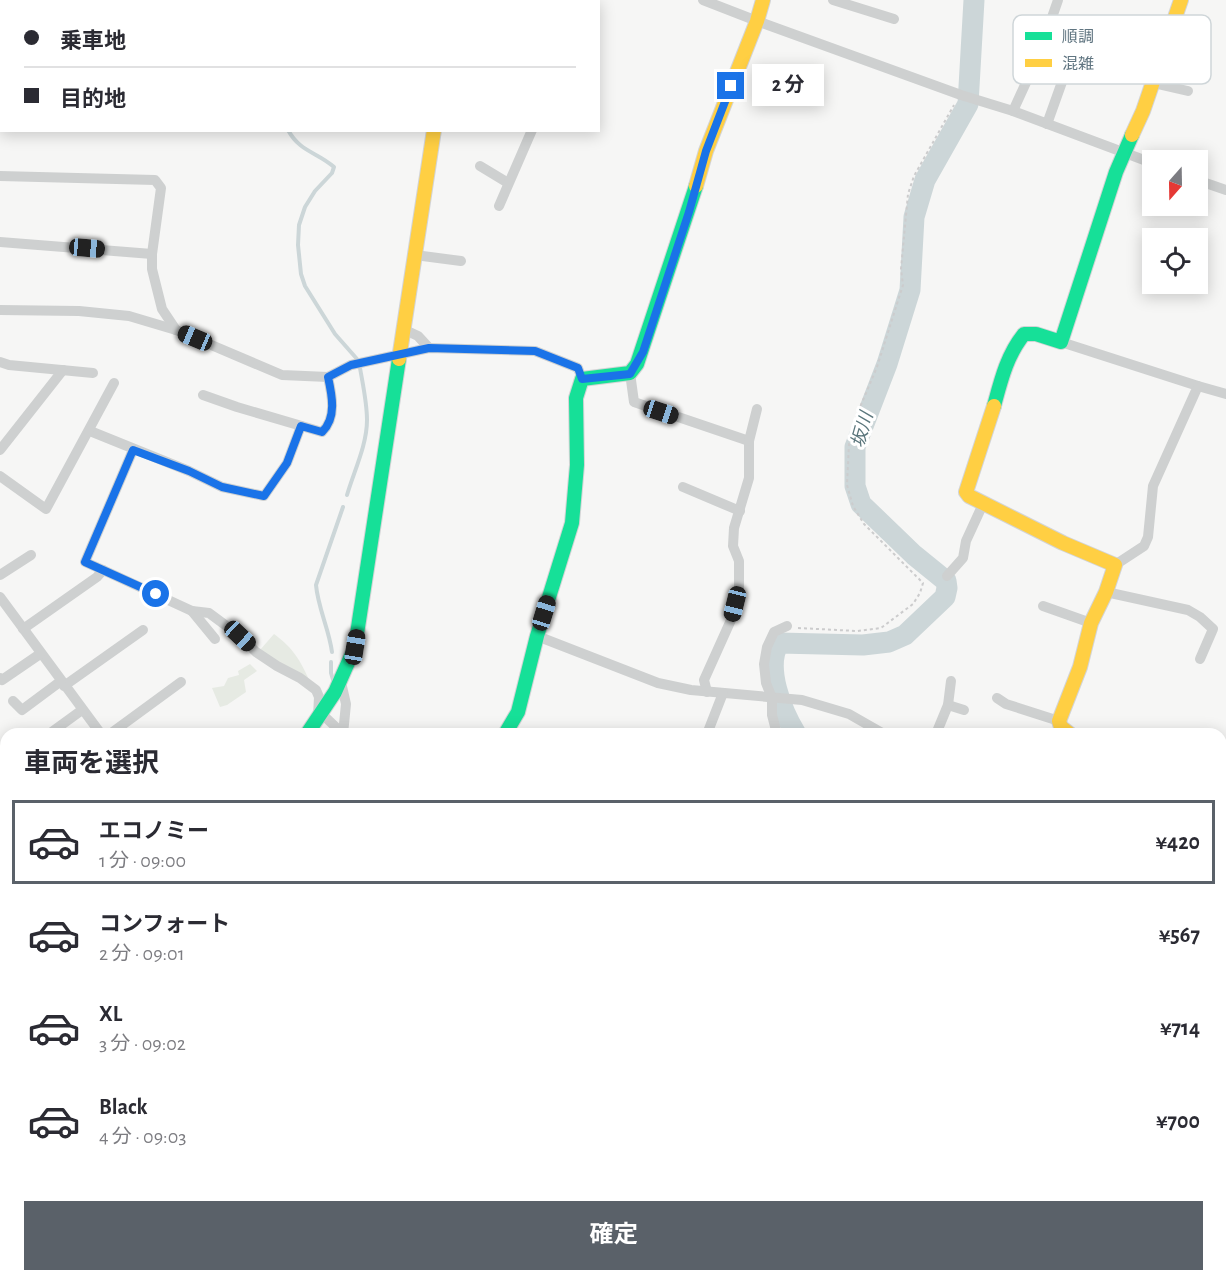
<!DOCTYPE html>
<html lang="ja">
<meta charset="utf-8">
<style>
:root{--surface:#fff;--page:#f2f2f3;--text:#2b2b33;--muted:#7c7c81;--line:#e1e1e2;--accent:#5a6169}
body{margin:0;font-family:"Alegreya Sans","Noto Sans JP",sans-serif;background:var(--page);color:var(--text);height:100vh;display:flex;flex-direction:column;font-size:22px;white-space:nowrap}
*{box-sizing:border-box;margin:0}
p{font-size:20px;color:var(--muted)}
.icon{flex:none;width:33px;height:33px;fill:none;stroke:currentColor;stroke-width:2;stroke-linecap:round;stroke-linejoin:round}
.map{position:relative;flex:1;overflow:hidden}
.side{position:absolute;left:0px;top:728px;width:1227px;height:554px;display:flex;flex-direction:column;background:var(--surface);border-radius:18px 18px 0 0;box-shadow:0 3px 15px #0003}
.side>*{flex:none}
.banner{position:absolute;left:0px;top:0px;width:600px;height:132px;box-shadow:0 3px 15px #0003;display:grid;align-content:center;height:132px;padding:0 24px;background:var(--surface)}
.needle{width:39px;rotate:200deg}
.buttons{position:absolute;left:1142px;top:150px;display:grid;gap:12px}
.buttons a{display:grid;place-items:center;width:66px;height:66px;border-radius:0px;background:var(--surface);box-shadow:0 3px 15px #0003;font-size:30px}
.end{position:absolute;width:27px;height:27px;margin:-14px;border:8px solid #1a73e8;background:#fff;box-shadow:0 0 0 3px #fff}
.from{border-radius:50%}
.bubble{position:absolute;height:42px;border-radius:0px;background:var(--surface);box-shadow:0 3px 15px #0003;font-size:20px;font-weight:700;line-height:42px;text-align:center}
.car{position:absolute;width:18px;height:36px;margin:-18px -9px;border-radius:8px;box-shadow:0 0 4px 2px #0007;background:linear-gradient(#222 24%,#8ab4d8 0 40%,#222 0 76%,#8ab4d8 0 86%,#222 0)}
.banner b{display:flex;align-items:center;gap:21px;height:57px;font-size:22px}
.banner b+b{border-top:2px solid var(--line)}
.banner i{width:15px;height:15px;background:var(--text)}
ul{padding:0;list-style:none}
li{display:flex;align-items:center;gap:18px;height:84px;margin:0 12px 9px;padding:0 12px;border:3px solid transparent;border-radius:0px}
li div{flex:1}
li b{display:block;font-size:22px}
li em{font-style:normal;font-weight:700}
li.selected{border-color:var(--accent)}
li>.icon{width:54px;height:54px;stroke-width:1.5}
h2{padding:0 24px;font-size:27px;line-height:72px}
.action{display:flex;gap:12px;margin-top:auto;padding:12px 24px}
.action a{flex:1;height:69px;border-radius:0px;background:var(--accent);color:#fff;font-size:24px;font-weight:700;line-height:69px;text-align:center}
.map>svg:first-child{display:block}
.green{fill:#e6eae3}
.water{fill:#ccd6d8}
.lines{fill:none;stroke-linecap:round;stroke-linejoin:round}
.stream{stroke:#ccd6d8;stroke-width:4}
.river{stroke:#ccd6d8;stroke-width:21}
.fast-casing{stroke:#d3d4d5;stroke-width:16}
.slow-casing{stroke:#d3d4d5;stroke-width:16}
.path{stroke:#cccccd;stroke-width:2;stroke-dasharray:3 3;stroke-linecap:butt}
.street{stroke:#ced0d0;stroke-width:10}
.fast{stroke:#16e098;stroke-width:14}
.slow{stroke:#ffcf43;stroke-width:14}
.route{stroke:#1a73e8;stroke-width:8}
.labels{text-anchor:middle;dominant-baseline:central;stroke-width:6;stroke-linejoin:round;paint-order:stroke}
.water-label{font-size:18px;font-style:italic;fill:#5b767c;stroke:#fff}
.key{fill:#fff;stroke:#cfd6d9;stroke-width:1.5}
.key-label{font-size:16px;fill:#607581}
</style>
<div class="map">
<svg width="1226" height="1280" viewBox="0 0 1226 1280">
<rect width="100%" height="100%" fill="#f6f6f5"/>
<g class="green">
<path d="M274,634C294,649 300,660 310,682L260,650Z"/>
<path d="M250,664L257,671L244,680L246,692L227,705L220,707L212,688L224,686L228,678L239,675L238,671Z"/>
<path d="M1224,1142L1226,1143V1280H833L835,1275H1221V1143Z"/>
</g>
<path class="water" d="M73,1275H346L342,1280H73Z"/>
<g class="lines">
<g class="stream">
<path d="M288,130C300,152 317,152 334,167L332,173L315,191L305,207L299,225L298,245L301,274L305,286L335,334L357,359"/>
<path d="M347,495C354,471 367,445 367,420C367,403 363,385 360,368"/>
<path d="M332,652C329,629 318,608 316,585L343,507"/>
<path d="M331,662V673L334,683"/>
<path d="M1221,1068L1226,1073"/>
</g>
<path class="river" d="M796,734C782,711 764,667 779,643L863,645L889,642L905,635L945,597L947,588L946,581L914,555L861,504L855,486V447L887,364L910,290L914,217L925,180L968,104L974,0"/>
<g class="fast-casing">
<g id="fast">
<path d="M994,406C1001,380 1007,355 1024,334H1036L1061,342L1116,172L1132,135"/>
<path d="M307,734L335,692L355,647L399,359"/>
<path d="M505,734L518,712L537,636L572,523L577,465L576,398L582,379L630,373L637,364L696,186"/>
</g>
</g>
<g class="slow-casing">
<g id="slow">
<path d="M1132,135L1143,111L1181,0"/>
<path d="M696,186L706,151L757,21L763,0"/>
<path d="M399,359L434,130"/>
<path d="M994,406L966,492L969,496L1063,543L1115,565L1106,592L1091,623L1080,667L1059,721L1061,727L1070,734"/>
</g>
</g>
<path class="path" d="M798,628L857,631L881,628L913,604L920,593L923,583L864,524L853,506L847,485L849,444L858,412L877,367L903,285L901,269L908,194L914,176L954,105"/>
<g class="street">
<path d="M703,0L757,21L961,95L1013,111L1152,163"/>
<path d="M833,0L894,19"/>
<path d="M456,2L457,0"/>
<path d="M1153,83L1188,91"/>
<path d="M0,87H2"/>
<path d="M1013,111L1040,52L1058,0"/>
<path d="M1047,124L1067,68"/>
<path d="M480,166L508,183"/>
<path d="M0,176L155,180L161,188L152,254V269L162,309L176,330"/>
<path d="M1197,180L1226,190"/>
<path d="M499,206L532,130"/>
<path d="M0,242L152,254"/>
<path d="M415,255L461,261"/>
<path d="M0,310L79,311L129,316L176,330L282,375L328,377L351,365L429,348L535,351L578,368L582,379"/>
<path d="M403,329L418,336L429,348"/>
<path d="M1061,342L1198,386L1153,486L1148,537L1144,546L1115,565"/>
<path d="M0,362L9,365L93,373"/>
<path d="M630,373L634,402L749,441V478L734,528L733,546L739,561V588L731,620L704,680L707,692"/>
<path d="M1198,386L1226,394"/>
<path d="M203,395L237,407L322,432C337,418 332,395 328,377"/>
<path d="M90,431L189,471L222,487L264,496L287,463L301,426"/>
<path d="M749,441L757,409"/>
<path d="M0,450L63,370"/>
<path d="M0,476L46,509L114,383"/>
<path d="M683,487L740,511"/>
<path d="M103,570L192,611L209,613L240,636L256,652L277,666L300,678L316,690L319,697L318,717"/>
<path d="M0,575L31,555"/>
<path d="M947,576L963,558L966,541L983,504"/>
<path d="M1106,592L1188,610L1200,617L1213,629L1200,659"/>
<path d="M0,597L101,734"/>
<path d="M1043,606L1091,623"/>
<path d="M192,611L215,639"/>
<path d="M23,629L97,577L103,570L85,562L133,450"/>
<path d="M537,636L658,683L691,690L802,700L849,714L884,734"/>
<path d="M0,678L2,680L40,654"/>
<path d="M341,682L346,704L343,734"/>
<path d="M64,686L143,630"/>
<path d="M997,698L1006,704L1059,721"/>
<path d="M13,701L22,710L61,681"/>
<path d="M948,705L964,710"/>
<path d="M322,714L343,734"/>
<path d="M49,734L82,710"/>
<path d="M110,734L181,682"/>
<path d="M707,734L723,693"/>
<path d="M777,734L772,715V698L766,683L764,664L767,647L774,632L787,626"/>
<path d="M936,734L948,705L951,681"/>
<path d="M0,768L6,764"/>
<path d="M1221,809H1226"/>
<path d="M0,817L6,822"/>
<path d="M1221,891L1226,877"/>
<path d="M1221,900L1226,901"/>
<path d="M1221,972L1226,976"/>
<path d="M0,979L6,975"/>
<path d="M0,1073L6,1045"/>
<path d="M0,1158L6,1176"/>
<path d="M615,1275L618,1280"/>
<path d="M61,1280V1275"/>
</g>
<use href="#fast" class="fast"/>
<use href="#slow" class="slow"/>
</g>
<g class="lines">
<path class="route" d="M156,594L85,562L133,450L189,471L222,487L264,496L287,463L301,426L322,432C337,418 332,395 328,377L351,365L429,348L535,351L578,368L582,379L630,374L643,352L689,212L706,151L731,86"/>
</g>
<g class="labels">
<g class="water-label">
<text transform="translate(863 430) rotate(-74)">坂川</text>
</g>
</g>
<rect x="1013" y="15" width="198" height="69" rx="9" class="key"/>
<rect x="1025" y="32" width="27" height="8" fill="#16e098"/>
<rect x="1025" y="59" width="27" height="8" fill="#ffcf43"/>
<g class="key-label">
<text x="1062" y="42">順調</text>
<text x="1062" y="69">混雑</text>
</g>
</svg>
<div class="buttons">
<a><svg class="needle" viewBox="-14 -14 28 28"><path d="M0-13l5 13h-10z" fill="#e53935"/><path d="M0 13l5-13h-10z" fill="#7c7c81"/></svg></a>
<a><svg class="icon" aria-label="locate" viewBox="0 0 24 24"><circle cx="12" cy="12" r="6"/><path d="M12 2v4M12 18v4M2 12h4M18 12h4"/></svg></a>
</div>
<i class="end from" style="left:156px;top:594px"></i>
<i class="end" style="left:731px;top:86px"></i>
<div class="bubble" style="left:752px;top:64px;width:72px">2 分</div>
<i class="car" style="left:87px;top:248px;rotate:95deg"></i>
<i class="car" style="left:195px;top:338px;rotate:293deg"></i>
<i class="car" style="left:661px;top:412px;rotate:108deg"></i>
<i class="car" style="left:735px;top:604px;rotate:194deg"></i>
<i class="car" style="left:544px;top:613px;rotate:17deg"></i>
<i class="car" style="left:240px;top:636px;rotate:133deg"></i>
<i class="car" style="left:355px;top:647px;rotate:9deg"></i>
<div class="banner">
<b><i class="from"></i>乗車地</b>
<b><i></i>目的地</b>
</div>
<section class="side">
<h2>車両を選択</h2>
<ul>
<li class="selected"><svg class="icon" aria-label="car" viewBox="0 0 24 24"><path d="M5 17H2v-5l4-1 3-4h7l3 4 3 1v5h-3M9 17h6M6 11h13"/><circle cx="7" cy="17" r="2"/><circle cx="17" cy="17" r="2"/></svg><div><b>エコノミー</b><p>1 分 · 09:00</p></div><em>¥420</em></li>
<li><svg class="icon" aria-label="car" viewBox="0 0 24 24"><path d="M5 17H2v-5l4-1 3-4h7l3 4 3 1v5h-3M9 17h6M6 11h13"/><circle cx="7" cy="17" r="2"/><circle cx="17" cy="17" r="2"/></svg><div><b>コンフォート</b><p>2 分 · 09:01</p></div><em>¥567</em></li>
<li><svg class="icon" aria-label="car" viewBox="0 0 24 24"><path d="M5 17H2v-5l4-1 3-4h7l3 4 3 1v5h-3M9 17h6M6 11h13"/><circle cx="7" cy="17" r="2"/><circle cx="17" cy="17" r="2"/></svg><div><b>XL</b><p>3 分 · 09:02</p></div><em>¥714</em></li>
<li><svg class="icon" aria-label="car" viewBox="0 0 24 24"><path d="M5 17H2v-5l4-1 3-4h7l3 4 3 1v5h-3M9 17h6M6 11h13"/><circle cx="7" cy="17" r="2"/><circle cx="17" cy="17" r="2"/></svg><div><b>Black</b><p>4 分 · 09:03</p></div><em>¥700</em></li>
</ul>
<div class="action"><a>確定</a></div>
</section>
</div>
